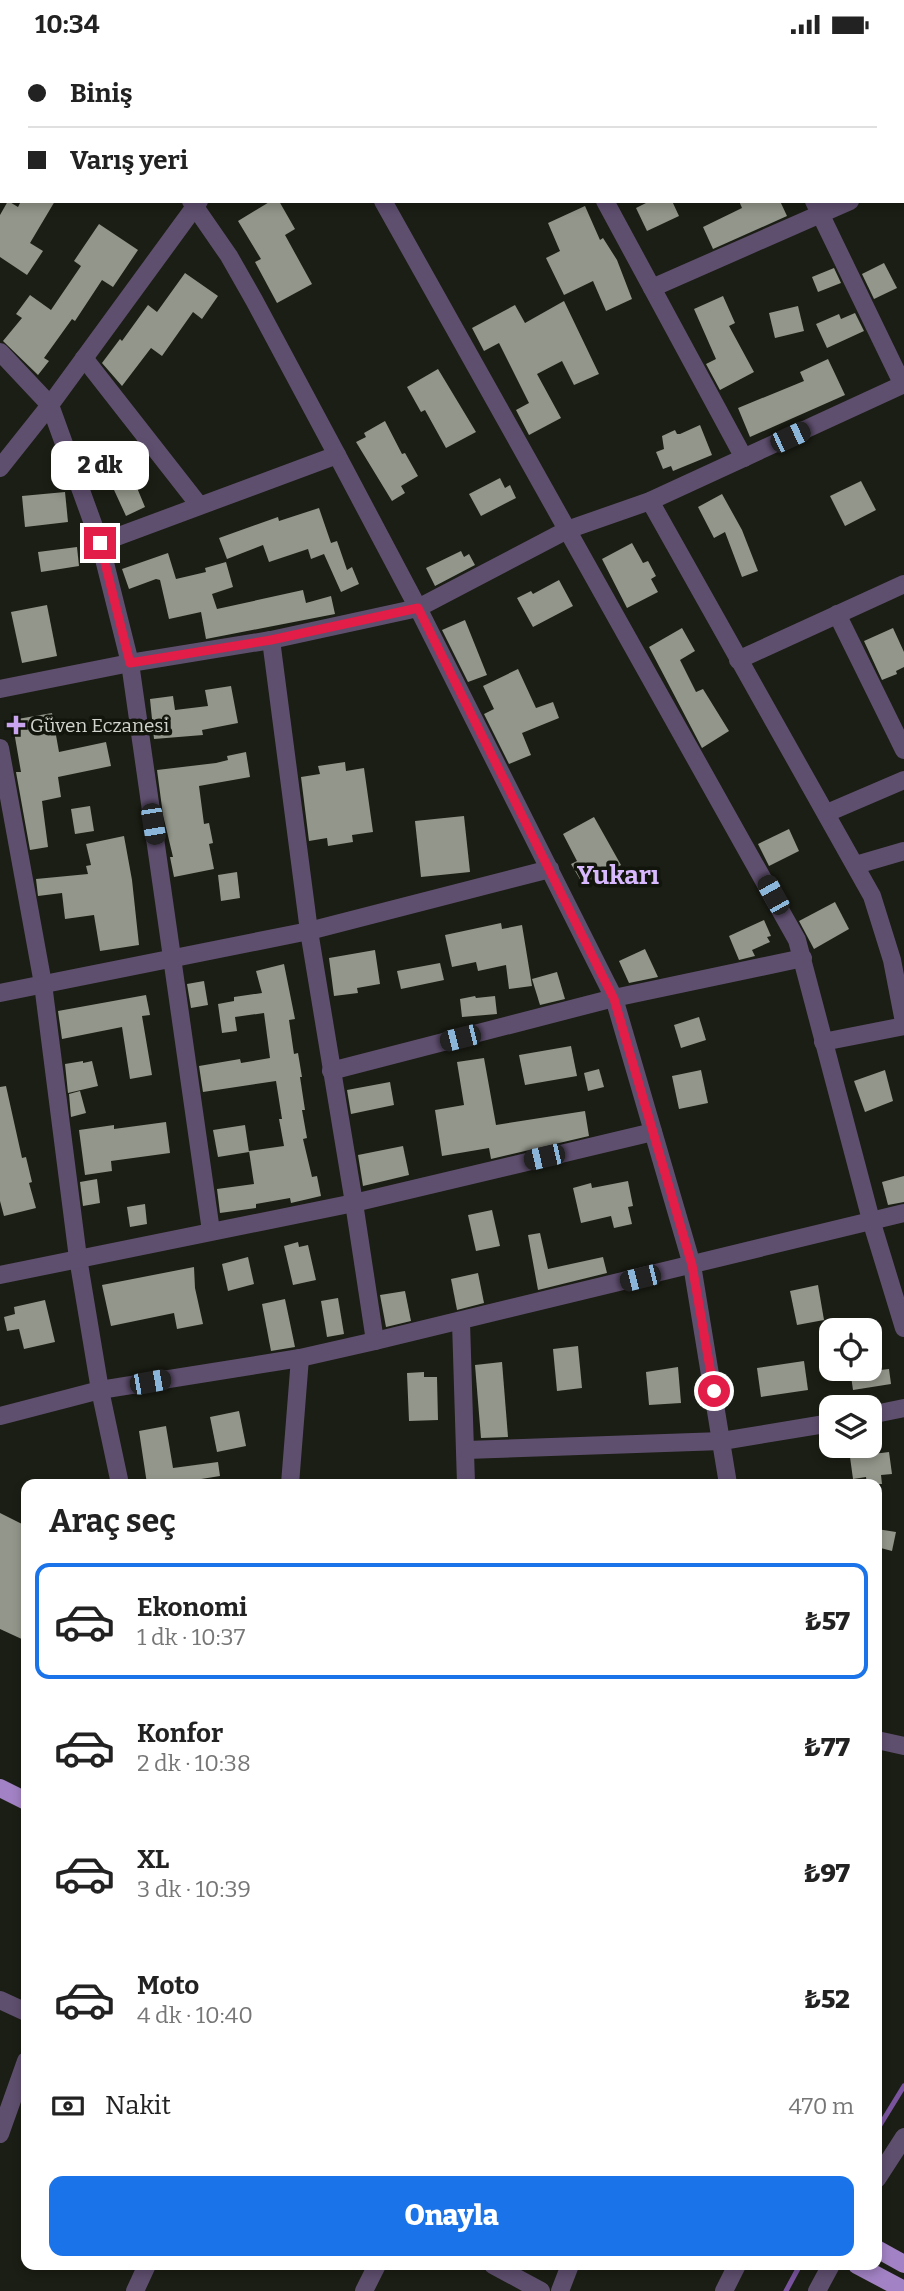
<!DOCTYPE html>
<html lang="tr">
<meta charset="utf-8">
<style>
:root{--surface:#fff;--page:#f6f6f6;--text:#222;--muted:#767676;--line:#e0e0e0;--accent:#1a73e8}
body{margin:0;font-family:Bitter,serif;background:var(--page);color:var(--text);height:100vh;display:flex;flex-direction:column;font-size:26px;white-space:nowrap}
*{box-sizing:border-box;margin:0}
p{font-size:23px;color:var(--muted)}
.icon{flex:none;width:38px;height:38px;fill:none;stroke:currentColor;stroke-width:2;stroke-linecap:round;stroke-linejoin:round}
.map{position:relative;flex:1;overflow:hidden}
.panel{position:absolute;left:21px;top:1430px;width:861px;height:791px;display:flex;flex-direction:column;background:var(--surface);border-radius:14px;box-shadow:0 4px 10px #0003}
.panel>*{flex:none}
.banner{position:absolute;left:0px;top:0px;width:905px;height:154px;box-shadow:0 4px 10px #0003;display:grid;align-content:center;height:154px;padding:0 28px;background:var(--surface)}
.buttons{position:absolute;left:819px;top:1269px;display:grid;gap:14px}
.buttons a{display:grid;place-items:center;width:63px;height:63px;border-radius:14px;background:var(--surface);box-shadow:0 4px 10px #0003;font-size:35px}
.end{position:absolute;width:32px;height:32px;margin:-16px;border:9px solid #e11d48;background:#fff;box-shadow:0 0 0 4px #fff}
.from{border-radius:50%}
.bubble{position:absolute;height:49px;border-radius:14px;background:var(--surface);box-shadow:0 4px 10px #0003;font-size:23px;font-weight:800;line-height:49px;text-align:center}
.car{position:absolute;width:21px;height:42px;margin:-21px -10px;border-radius:9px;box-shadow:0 0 5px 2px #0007;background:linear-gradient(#222 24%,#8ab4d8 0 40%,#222 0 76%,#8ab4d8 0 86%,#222 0)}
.banner b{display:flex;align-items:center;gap:24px;height:66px;font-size:26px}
.banner b+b{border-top:2px solid var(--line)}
.banner i{width:18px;height:18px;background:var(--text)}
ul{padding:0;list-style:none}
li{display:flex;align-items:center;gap:21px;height:116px;margin:0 14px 10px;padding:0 14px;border:4px solid transparent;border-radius:14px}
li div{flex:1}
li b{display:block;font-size:26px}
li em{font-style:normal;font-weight:800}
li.current{border-color:var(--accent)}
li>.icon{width:63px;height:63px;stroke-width:1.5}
h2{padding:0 28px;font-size:32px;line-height:84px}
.pay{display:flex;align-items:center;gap:18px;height:77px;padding:0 28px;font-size:26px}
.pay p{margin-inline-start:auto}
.cta{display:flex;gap:14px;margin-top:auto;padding:14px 28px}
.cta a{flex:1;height:80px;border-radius:14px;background:var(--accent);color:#fff;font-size:28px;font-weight:800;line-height:80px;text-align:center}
.status{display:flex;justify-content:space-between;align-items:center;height:49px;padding:0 35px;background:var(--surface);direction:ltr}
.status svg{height:19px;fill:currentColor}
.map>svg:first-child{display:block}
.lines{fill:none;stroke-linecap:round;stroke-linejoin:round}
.stream{stroke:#79539e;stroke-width:5}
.building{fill:#93968a}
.minor{stroke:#5f4f6f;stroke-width:18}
.major{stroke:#a282c4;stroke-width:18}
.highway{stroke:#bc95e6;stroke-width:21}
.route{stroke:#e11d48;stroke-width:9}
.poi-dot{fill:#c8a5ee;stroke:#12150c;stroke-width:2.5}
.labels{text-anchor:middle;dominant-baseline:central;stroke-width:7;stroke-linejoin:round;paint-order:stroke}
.poi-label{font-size:19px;fill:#d1d3cd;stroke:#12150c;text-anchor:start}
.district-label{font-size:26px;font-weight:bold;fill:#d9b9fe;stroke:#12150c}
</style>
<div class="status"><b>10:34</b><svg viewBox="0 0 49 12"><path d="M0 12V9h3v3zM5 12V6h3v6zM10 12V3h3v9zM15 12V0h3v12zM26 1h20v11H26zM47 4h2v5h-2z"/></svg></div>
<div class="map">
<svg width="904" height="2242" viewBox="0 0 904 2242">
<rect width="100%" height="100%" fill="#1b1e14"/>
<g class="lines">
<g class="stream">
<path d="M877,2081L904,2037"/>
<path d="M786,2242L800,2216"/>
</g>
</g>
<g class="building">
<path d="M8,152L18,158L21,152H55L30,194L43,202L27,226L0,208V166Z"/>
<path d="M271,152H279L295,180L285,186L312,235L277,254L255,213L261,210L238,172Z"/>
<path d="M650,152H672L679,167L647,182L636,159Z"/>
<path d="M739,152H780L787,167L713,200L703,178L742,159Z"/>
<path d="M585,157L600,191L603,189L617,211L632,250L606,262L593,232L564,246L546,209L560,202L548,174Z"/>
<path d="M99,175L138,201L113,238L102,231L75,272L72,270L44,309L49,312L38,326L3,292L22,269L16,265L30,246L51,261L81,217L74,212Z"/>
<path d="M884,214L897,239L874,250L862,225Z"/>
<path d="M834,219L841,234L818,243L812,228Z"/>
<path d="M185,224L218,247L202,270L193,263L162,307L151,299L122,337L102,314L120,290L122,292L148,256L157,263Z"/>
<path d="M723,247L735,274L729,277L754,323L720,341L706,315L716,310L694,260Z"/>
<path d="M564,252L599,325L574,336L562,312L537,325L561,369L529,386L516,361L529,354L499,294L484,302L472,279L515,256L525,274Z"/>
<path d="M798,257L804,282L775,289L769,264Z"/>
<path d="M855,264L864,282L827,299L816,275L839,265L841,270Z"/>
<path d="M828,310L845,346L750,388L738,359L804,332L800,323Z"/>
<path d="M438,320L476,383L446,399L425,361L421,363L407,338Z"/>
<path d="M385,372L402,405L405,404L418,427L401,437L405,444L392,452L356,393L366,388L364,384Z"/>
<path d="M700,376L712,406L673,422L671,417L663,420L656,403L664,400L662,387L675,381L677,385H680Z"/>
<path d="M123,396L132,422H130L145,458L126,467L109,430L93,436L84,410Z"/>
<path d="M500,429L505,439L510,436L516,449L481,467L469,445Z"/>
<path d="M861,432L876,461L845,477L830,447Z"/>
<path d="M65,443L68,473L25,478L22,447Z"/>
<path d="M722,445L742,481L758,522L742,528L725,483L714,489L698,458Z"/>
<path d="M319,459L331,494L337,492L347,521L352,518L359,535L341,543L324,505L311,510L308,500L269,513L263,496L227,510L219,489L278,468L279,472Z"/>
<path d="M632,494L643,514L648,512L656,527L651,530L658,543L627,559L602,510Z"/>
<path d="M77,498L79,517L41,523L38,503Z"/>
<path d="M461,502L464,508L469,505L475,516L435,537L426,519Z"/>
<path d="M168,504L176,530L206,523L205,519L226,513L233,538L212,545L217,560L303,541L306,554L331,547L335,565L206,590L201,563L169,570L160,531L156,530L129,540L122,520Z"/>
<path d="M559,531L573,557L533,578L517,549L531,542L533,545Z"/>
<path d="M47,556L57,607L22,614L11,563Z"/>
<path d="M465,571L487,626L468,633L442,581Z"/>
<path d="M682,579L695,602L680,611L696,643L703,640L729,682L702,699L649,598Z"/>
<path d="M893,579L904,603V618L896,622L897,625L882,631L864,592Z"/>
<path d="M518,620L536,659L553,653L559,669L522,684L531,706L509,715L484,665L494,660L483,637Z"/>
<path d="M231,637L238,674L202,681L203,686L154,690L150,650L173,647L175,661L208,657L205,641Z"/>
<path d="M52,664L59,703L106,693L111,717L58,728L61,748L42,752L48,798L30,801L16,723H21L12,671Z"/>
<path d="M246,703L250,728L199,737L204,775L209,774L213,794L209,795L214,820L174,828L170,808H173L163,766L157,721L216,714L228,711L227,707Z"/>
<path d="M345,713L346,722L364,719L373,783L352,786L353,793L328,797L327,789L309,792L301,728L320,725L318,717Z"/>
<path d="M90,757L94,782L75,785L71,760Z"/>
<path d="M464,767L470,823L421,828L415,772Z"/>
<path d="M594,768L621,816L584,837L571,815L577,812L563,785Z"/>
<path d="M789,780L799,802L769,817L758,795Z"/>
<path d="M124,787L132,831L139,896L100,902L94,866L65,870L62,844L38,847L36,830L88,825L86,817L91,816L86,795Z"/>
<path d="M237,823L240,849L221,852L218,826Z"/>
<path d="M835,853L849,880L814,900L799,872Z"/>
<path d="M764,871L771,887L767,888L770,893L752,901L755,907L739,911L729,887Z"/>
<path d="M501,874L502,880L522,876L532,937L509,940L506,916L478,922L476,913L452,918L445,886Z"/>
<path d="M645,900L658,928L629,934L619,912Z"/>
<path d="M375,901L380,935L357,939L358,944L334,947L329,909Z"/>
<path d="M440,914L444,931L401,940L397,922Z"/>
<path d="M284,915L295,970L289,971L294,1005L298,1004L302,1028H300L305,1061H302L307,1089L303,1090L312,1128L317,1127L321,1147L291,1154L290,1149L256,1155V1159L220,1164L217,1140L254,1135L249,1102L284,1097L279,1070H282L276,1032L203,1043L199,1017L240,1010L241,1014L270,1009L264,964L235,968L237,982L222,984L218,955L234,952V948L262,944L256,922Z"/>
<path d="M557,923L565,950L540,956L532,930Z"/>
<path d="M204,932L208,956L191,959L187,935Z"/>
<path d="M146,946L150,966L142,967L152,1026L130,1030L122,978L62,990L58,962Z"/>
<path d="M475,947L476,949L495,947L497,965L462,968L460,950Z"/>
<path d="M699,968L706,991L681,999L674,976Z"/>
<path d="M571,997L577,1027L525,1036L519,1006Z"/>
<path d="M484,1009L496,1076L585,1062L589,1087L491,1110L489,1099L442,1107L435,1061L464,1056L457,1013Z"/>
<path d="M83,1012V1014L92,1012L98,1037L68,1044L65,1015Z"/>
<path d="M599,1020L604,1038L588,1042L584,1024Z"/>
<path d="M701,1021L708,1054L679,1060L672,1027Z"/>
<path d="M885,1021L893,1052L865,1063L854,1032Z"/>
<path d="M390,1033L394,1056L351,1065L347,1041Z"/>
<path d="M6,1037L22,1109L26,1108L32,1133L29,1134L36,1159L4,1167L0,1152V1038Z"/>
<path d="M80,1042L86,1064L71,1068L69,1045Z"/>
<path d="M166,1073L170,1104L111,1112L112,1122L85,1126L79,1081L114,1076V1080Z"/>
<path d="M245,1076L249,1103L218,1108L213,1081Z"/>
<path d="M403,1097L409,1126L363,1137L358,1106Z"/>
<path d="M904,1127V1153L888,1156L882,1133Z"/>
<path d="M97,1130L100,1154L83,1157L80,1133Z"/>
<path d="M628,1132L633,1157L628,1158L632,1175L614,1179L611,1167L581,1174L573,1139L591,1134L592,1139Z"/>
<path d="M145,1155L147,1175L130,1178L127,1158Z"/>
<path d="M492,1161L500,1197L476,1202L468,1166Z"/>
<path d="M540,1184L548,1220L603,1208L607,1224L538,1241L528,1186Z"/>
<path d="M298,1193L299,1198L308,1196L316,1231L293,1236L284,1197Z"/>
<path d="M248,1208L254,1235L228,1242L222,1215Z"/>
<path d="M194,1218L195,1239L203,1275L177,1280L174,1264L111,1277L102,1236Z"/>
<path d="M478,1224L484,1254L457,1261L451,1230Z"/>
<path d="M818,1236L824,1271L797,1276L790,1242Z"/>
<path d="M405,1242L411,1272L386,1278L380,1246Z"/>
<path d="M338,1249L344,1285L327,1288L321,1252Z"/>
<path d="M285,1250L295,1298L271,1302L262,1255Z"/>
<path d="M45,1251L55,1293L24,1300L19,1280L7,1282L4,1268L15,1265L14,1258Z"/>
<path d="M578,1297L582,1339L557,1342L553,1300Z"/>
<path d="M804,1312L808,1341L761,1348L757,1319Z"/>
<path d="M502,1313L508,1388L481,1389L475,1316Z"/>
<path d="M678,1318L681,1354L649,1356L646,1323Z"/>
<path d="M850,1320H872V1322L889,1320L891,1335L853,1341Z"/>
<path d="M424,1323V1328H437L438,1371L409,1372L407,1324Z"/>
<path d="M239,1362L246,1397L217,1403L210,1368Z"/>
<path d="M166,1377L173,1419L218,1413L220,1427L170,1435H147L139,1382Z"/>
<path d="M889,1403L892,1425L881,1426L882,1435H867L866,1428L853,1430L850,1408Z"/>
<path d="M0,1464L26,1477V1592L0,1580Z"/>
<path d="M877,1480L896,1483L892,1502L877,1498Z"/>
</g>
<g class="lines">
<g class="minor">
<path d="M67,0L68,2"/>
<path d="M288,0L290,2"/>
<path d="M522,0L523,2"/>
<path d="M733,0V2"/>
<path d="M864,0L866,2"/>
<path d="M363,2L365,0"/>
<path d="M903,34H904"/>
<path d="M0,130L2,128"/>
<path d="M903,130H904"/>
<path d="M191,152L229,207L254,251L337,406L418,559L614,949L692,1216L728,1435"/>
<path d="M383,152L797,891L871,1171L904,1279"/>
<path d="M605,152L744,409"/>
<path d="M814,152L903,336"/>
<path d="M652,239L850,152"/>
<path d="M0,303L50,356L100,494L130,614L211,1182"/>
<path d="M84,309L199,456"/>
<path d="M0,419L50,356L199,152"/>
<path d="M650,452L872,847L892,911L904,973"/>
<path d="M100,494L337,406"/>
<path d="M837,565L904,701"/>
<path d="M271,591L309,882L354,1154L375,1292"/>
<path d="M738,611L904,535"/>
<path d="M0,640L130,614L271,591L418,559L567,481L650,452L904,335"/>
<path d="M0,699L43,935L78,1209L100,1341L120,1435"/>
<path d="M827,764L904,731"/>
<path d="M856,816L904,802"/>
<path d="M0,944L309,882L550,820"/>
<path d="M823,993L904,977"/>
<path d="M331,1022L614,949L803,909"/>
<path d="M0,1226L354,1154L653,1083"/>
<path d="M461,1273L466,1435"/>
<path d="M870,1366L904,1359"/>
<path d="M0,1367L100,1341L300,1309L375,1292L904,1164"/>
<path d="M466,1401L722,1392L831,1374"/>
<path d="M290,1435L300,1309"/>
<path d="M877,1691L904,1697"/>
<path d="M0,1951L26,1963"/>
<path d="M0,2085L26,2012"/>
<path d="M877,2130L904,2088"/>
<path d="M493,2216L541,2242"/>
<path d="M135,2242L147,2216"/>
<path d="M364,2242L377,2216"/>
<path d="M560,2242L570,2216"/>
<path d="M724,2242L737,2216"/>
<path d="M817,2242L831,2216"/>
</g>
<g class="major">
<path d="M0,1739L26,1752"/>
<path d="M877,2200L904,2215"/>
<path d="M857,2216L904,2241"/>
</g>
<path class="highway" d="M900,0L902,2"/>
</g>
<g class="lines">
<path class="route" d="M100,494L130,614L271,591L418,559L614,950L692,1216L714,1342"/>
</g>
<path class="poi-dot" d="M12.5 665.5h7v7h7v7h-7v7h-7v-7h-7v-7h7z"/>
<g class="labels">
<g class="poi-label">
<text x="30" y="676">Güven Eczanesi</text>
</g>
<g class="district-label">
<text x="618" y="826">Yukarı</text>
</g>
</g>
</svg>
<div class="buttons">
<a><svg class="icon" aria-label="locate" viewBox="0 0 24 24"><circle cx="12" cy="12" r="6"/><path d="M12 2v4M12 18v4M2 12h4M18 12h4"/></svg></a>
<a><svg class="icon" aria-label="layers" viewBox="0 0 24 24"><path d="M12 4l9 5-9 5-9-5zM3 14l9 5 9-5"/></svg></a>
</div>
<i class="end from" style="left:714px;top:1342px"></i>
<i class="end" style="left:100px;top:494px"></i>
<div class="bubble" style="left:51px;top:392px;width:98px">2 dk</div>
<i class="car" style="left:790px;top:388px;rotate:65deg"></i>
<i class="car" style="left:153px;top:775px;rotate:171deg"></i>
<i class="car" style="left:773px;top:846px;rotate:331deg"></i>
<i class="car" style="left:460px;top:989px;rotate:256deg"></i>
<i class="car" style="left:544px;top:1108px;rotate:257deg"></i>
<i class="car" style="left:640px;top:1229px;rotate:256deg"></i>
<i class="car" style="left:150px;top:1333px;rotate:80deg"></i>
<div class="banner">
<b><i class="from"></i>Biniş</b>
<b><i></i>Varış yeri</b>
</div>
<section class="panel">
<h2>Araç seç</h2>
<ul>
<li class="current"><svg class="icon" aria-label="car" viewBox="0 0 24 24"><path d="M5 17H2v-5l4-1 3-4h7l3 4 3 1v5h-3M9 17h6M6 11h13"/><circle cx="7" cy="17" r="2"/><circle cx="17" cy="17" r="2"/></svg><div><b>Ekonomi</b><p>1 dk · 10:37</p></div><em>₺57</em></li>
<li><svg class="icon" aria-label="car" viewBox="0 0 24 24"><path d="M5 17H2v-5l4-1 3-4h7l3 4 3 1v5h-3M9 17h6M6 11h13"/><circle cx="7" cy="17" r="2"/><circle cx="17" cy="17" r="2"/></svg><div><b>Konfor</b><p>2 dk · 10:38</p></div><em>₺77</em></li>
<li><svg class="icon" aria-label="car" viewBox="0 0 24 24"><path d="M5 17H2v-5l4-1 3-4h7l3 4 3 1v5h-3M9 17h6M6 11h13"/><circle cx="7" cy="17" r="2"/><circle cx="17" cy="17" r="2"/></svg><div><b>XL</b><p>3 dk · 10:39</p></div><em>₺97</em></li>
<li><svg class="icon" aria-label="car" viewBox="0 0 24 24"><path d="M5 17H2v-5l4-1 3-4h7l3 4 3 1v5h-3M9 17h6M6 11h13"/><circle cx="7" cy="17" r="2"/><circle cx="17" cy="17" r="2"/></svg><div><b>Moto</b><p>4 dk · 10:40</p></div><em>₺52</em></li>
</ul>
<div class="pay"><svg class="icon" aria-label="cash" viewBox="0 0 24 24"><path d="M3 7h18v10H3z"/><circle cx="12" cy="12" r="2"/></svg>Nakit<p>470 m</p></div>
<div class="cta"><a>Onayla</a></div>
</section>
</div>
